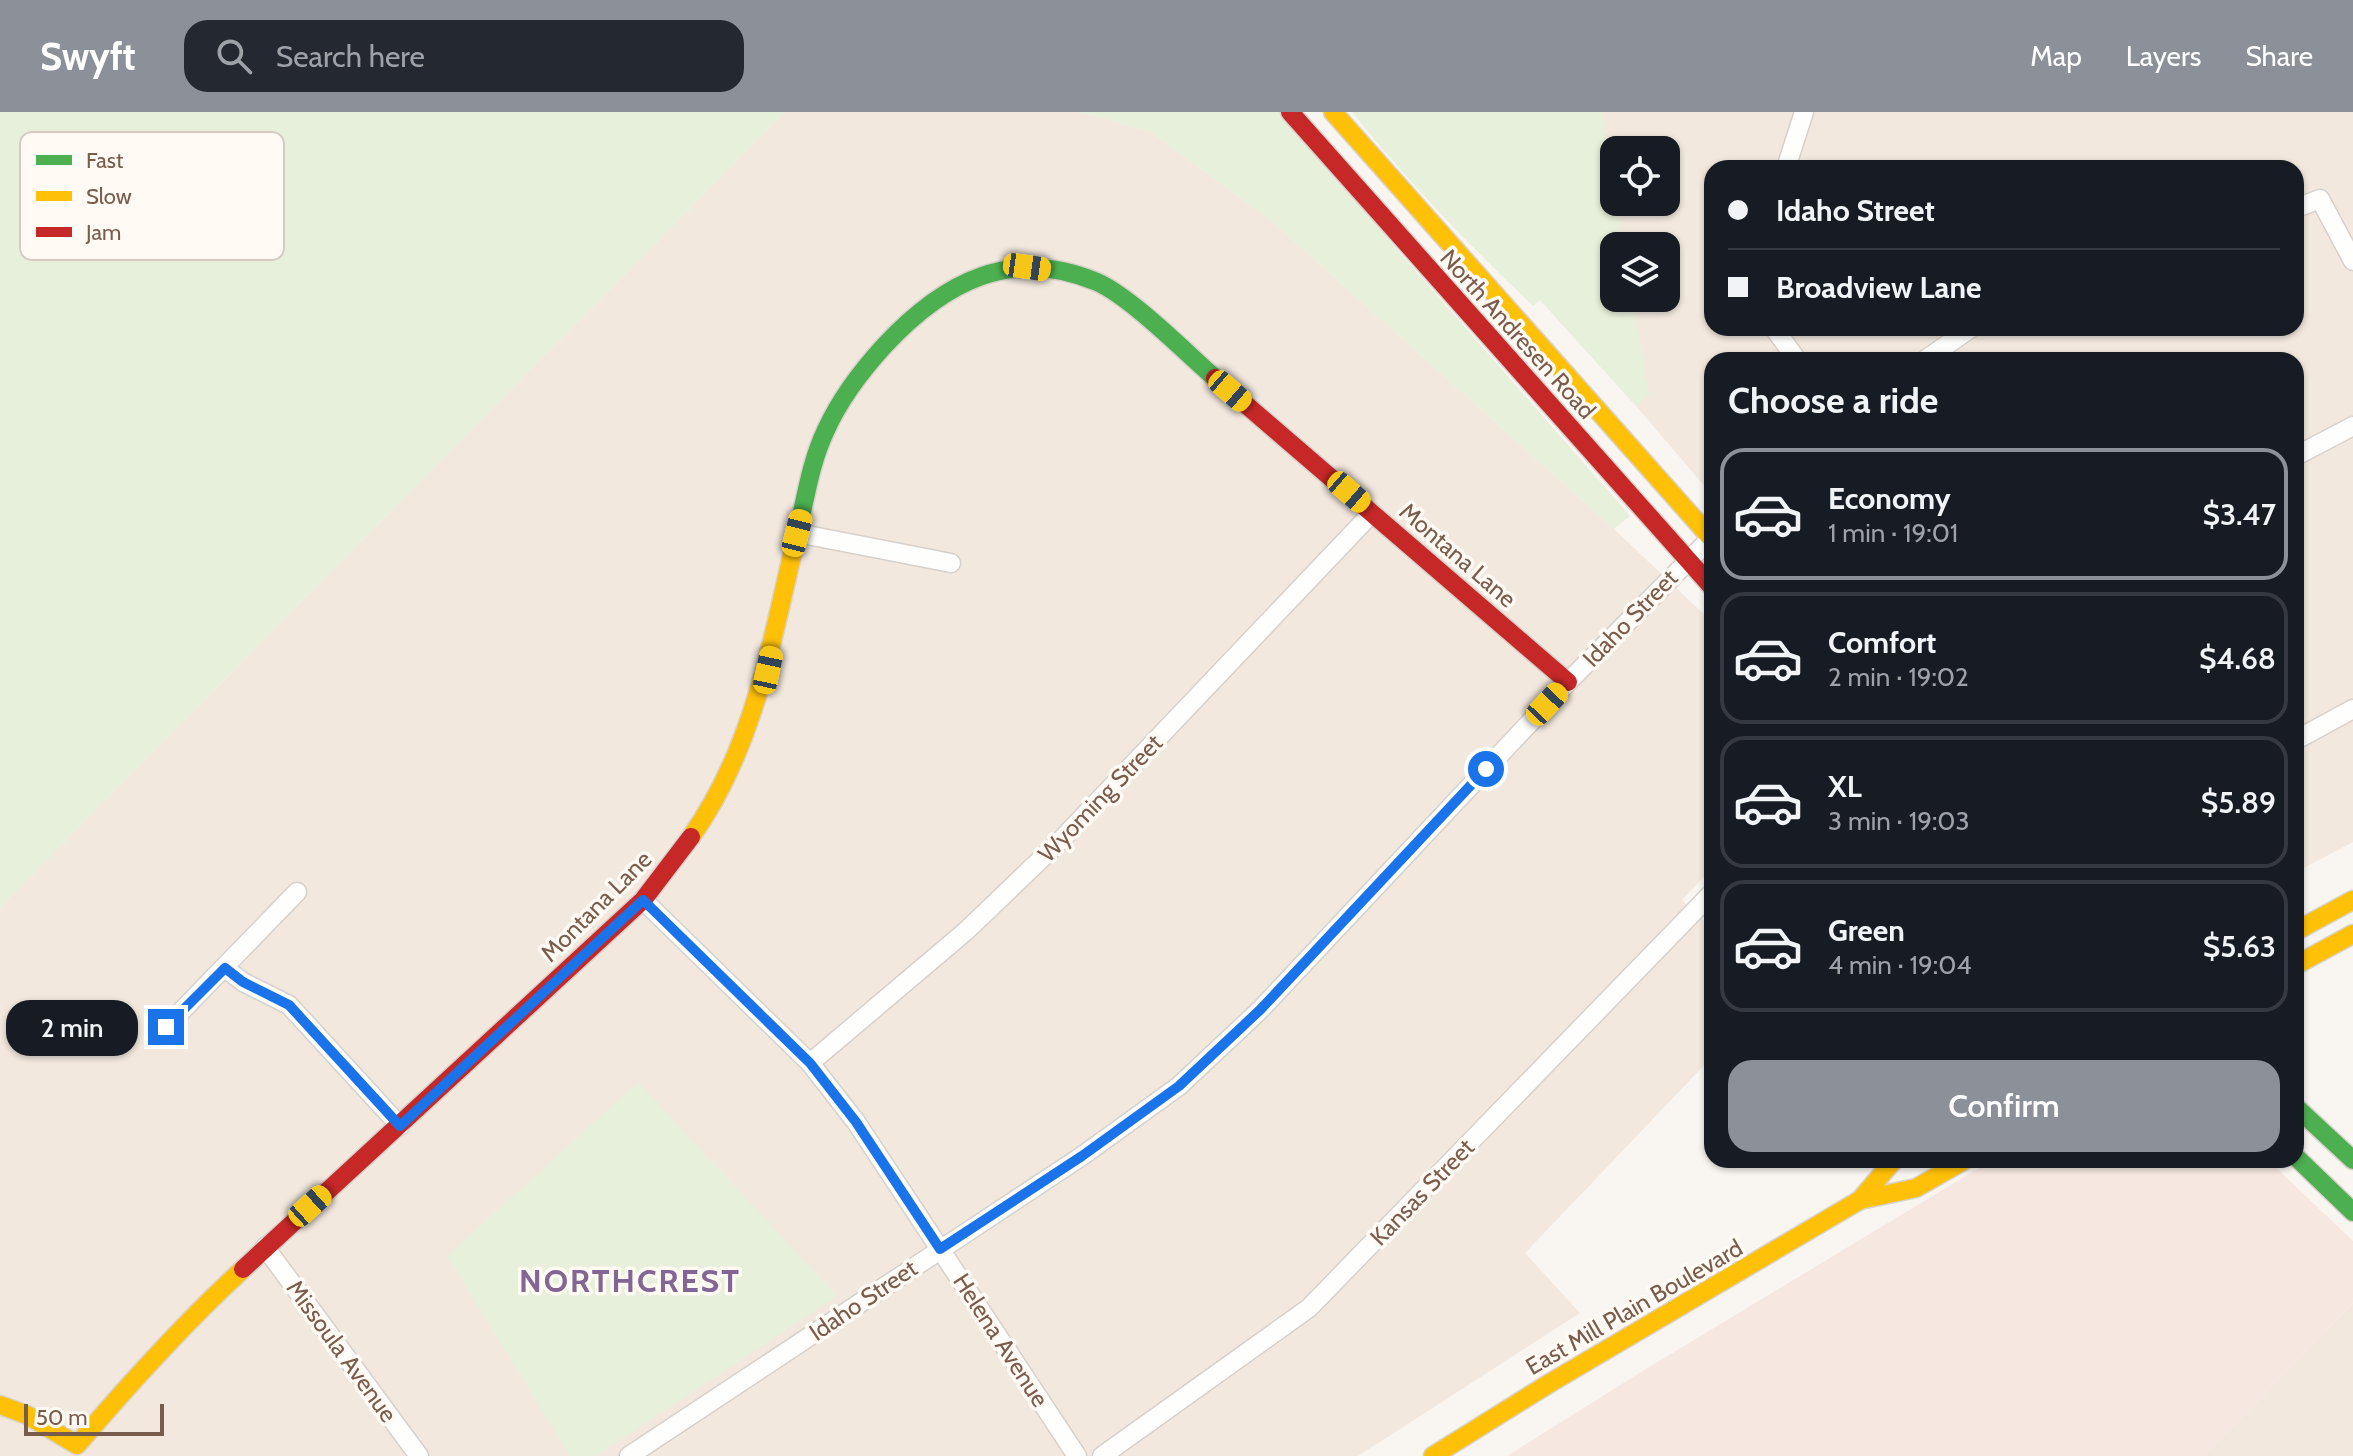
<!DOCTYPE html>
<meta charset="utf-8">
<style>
:root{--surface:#171b24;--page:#242831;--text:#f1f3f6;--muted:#9ea1a6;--line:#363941;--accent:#8c9099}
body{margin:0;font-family:Cabin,sans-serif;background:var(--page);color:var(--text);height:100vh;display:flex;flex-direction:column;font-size:30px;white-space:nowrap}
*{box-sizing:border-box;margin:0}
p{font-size:26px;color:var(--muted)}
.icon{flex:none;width:44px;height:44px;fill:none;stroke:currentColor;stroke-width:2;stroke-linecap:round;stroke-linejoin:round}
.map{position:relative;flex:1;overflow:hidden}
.sheet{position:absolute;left:1704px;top:240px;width:600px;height:816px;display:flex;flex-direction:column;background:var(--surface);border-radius:24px;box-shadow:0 2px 6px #0004}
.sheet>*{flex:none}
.hud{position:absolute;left:1704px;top:48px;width:600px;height:176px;border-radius:24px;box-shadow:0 2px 6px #0004;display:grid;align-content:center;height:176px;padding:0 24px;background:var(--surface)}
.buttons{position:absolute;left:1600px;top:24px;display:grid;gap:16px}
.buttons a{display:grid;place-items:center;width:80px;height:80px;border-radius:16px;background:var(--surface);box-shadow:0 2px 6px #0004;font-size:40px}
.scale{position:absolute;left:24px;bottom:20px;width:140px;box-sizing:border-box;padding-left:8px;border:4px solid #7a5c4d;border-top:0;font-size:22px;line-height:28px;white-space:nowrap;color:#7a5c4d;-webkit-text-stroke:6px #fffaf3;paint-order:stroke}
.end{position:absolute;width:36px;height:36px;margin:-18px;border:10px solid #1a73e8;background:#fff;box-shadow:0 0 0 4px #fff}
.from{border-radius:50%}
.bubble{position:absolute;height:56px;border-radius:24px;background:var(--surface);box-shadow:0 2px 6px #0004;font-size:26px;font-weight:600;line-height:56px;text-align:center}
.car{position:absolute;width:24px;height:48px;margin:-24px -12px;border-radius:10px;box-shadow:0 0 6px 2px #0007;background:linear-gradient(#f5c518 24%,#345 0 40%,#f5c518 0 76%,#345 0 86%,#f5c518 0)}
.hud b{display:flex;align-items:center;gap:28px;height:76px;font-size:30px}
.hud b+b{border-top:2px solid var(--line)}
.hud i{width:20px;height:20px;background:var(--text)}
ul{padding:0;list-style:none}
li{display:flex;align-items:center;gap:24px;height:132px;margin:0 16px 12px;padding:0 8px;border:4px solid var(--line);border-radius:24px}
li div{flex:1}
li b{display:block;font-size:30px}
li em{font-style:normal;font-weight:600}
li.on{border-color:var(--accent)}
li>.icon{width:72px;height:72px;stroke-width:1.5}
h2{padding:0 24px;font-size:36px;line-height:96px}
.cta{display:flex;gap:16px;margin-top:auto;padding:16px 24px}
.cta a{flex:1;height:92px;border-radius:24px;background:var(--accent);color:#fff;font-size:32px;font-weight:600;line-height:92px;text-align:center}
header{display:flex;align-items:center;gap:48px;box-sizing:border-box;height:112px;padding:0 40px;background:var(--accent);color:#fff}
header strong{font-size:38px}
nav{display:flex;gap:44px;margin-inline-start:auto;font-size:28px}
.search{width:560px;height:72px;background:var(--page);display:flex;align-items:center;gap:20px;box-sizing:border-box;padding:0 28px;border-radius:24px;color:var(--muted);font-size:30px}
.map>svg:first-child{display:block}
.residential{fill:#f2e8de;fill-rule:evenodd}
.commercial{fill:#f6e8e1}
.green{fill:#e7f0db}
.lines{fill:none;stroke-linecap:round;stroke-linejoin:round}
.street-casing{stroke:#d7d1cb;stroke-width:21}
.fast-casing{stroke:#d9d2cb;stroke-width:21}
.slow-casing{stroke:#d9d2cb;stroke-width:21}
.jam-casing{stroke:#d9d2cb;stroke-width:21}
.street{stroke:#fefefd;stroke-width:18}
.fast{stroke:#4caf50;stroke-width:18}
.slow{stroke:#ffc107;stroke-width:18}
.jam{stroke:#c62828;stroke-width:18}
.route{stroke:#1a73e8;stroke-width:10}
.labels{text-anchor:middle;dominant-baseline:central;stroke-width:7;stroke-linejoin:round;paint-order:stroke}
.street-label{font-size:24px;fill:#7a5c4d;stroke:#fffaf3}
.district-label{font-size:32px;font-weight:bold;letter-spacing:2px;fill:#846695;stroke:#fffaf3}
.key{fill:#fffaf3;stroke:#d7cbc1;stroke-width:2}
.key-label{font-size:22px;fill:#7a5c4d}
</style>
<header>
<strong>Swyft</strong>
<div class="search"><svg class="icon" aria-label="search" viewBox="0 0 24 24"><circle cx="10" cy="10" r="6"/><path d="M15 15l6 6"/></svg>Search here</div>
<nav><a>Map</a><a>Layers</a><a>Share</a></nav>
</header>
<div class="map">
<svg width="2353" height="1344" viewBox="0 0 2353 1344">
<rect width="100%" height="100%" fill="#f9f5f0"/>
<g class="residential">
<path d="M785,0H1081L1150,20L1267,105L1614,417L1712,510V756L1682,788L1712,817V945L1525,1141L1580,1201L1358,1344H0V795Z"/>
<path d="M1417,0H2353V730L2296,760V248H1712V383L1637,295L1540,188ZM1614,38H1666V90H1614ZM1712,56H2296V216H1712ZM1614,134H1666V186H1614Z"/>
<path d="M2353,1191V1344H2204Z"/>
</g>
<path class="commercial" d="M1992,1048H2268L2353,1129V1191L2204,1344H1507L1646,1257Z"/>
<g class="green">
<path d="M0,0H785L0,795Z"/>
<path d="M1081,0H1282L1400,141L1630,404L1614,417L1267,105L1150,20Z"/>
<path d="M1352,0H1603L1614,71V90H1617L1625,134H1614V186H1633L1649,282L1637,295L1540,188L1533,194C1469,133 1407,69 1352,0Z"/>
<path d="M638,970L837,1184L596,1344H570L447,1144Z"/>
</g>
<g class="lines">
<g class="street-casing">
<g id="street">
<path d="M1786,56L1804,0"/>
<path d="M2296,96L2320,87L2353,149"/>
<path d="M1774,216L1797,248"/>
<path d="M1925,248L1971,216"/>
<path d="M2296,344L2353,314"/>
<path d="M797,421L951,451"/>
<path d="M2296,628L2353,597"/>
<path d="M643,788L810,951L856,1010L1077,1344"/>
<path d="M225,856L243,870L289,893L400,1014"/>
<path d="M166,915L297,780"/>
<path d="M810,951L966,819L1062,727L1372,401"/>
<path d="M265,1135L419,1344"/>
<path d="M629,1344L1082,1044L1179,974L1261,897L1568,570L1711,426"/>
<path d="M1102,1344L1309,1196L1712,781"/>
</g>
</g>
<g class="fast-casing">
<g id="fast">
<path d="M798,418C806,384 811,349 826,318C840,287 862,258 885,233C944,170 1011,134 1097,170C1131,185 1185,240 1215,266"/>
<path d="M2296,995L2353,1048"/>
<path d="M2296,1045L2353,1100"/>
</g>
</g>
<g class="slow-casing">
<g id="slow">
<path d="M1333,0L1712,427"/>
<path d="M691,725C756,633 772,525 798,418"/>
<path d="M2296,819L2353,788"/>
<path d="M2296,853L2353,822"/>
<path d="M1860,1088L1894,1048"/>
<path d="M0,1293L27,1303L77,1333C130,1271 183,1212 243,1157"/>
<path d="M1433,1344L1550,1271L1860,1088L1916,1076L1965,1048"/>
</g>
</g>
<g class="jam-casing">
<g id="jam">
<path d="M1290,0L1712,475"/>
<path d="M1215,266L1568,570"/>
<path d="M243,1157L643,788L691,725"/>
</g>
</g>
<use href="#street" class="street"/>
<use href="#fast" class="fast"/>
<use href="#slow" class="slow"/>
<use href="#jam" class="jam"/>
</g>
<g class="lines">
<path class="route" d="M166,915L225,856L243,870L289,893L400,1014L643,788L810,951L856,1010L940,1137L1082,1044L1179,974L1261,897L1486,657"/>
</g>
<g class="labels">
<g class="street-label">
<text transform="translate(1518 222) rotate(48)">North Andresen Road</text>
<text transform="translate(1458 443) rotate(41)">Montana Lane</text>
<text transform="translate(1630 506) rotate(-46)">Idaho Street</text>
<text transform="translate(1100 686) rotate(-46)">Wyoming Street</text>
<text transform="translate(596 794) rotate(-45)">Montana Lane</text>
<text transform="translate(1422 1080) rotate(-46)">Kansas Street</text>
<text transform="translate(863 1188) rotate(-34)">Idaho Street</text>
<text transform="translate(1634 1195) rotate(-30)">East Mill Plain Boulevard</text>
<text transform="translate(1001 1228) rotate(57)">Helena Avenue</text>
<text transform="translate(342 1239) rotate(54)">Missoula Avenue</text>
</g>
<g class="district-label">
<text x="630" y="1168">NORTHCREST</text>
</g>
</g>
<rect x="20" y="20" width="264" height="128" rx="12" class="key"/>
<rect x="36" y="43" width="36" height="10" fill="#4caf50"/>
<rect x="36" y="79" width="36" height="10" fill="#ffc107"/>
<rect x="36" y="115" width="36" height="10" fill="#c62828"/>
<g class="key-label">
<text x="86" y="56">Fast</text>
<text x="86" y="92">Slow</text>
<text x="86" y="128">Jam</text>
</g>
</svg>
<div class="buttons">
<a><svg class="icon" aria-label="locate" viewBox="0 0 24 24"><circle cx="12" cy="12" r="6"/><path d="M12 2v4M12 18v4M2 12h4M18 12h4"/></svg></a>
<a><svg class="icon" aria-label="layers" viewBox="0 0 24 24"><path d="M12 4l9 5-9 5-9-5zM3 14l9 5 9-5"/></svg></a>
</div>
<div class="scale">50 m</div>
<i class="end from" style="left:1486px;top:657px"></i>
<i class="end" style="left:166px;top:915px"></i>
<div class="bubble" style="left:6px;top:888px;width:132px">2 min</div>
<i class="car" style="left:1027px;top:155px;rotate:98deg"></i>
<i class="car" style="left:1230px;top:279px;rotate:131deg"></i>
<i class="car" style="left:1349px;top:380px;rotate:131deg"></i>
<i class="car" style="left:797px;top:421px;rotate:14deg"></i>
<i class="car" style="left:768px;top:558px;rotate:12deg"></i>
<i class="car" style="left:1547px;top:592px;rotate:43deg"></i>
<i class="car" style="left:310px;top:1094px;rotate:48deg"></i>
<div class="hud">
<b><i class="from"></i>Idaho Street</b>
<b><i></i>Broadview Lane</b>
</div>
<section class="sheet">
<h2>Choose a ride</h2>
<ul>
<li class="on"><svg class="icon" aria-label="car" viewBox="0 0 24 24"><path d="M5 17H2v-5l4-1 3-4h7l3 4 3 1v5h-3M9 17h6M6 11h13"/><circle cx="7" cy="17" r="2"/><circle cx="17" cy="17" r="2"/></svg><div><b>Economy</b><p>1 min · 19:01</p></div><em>$3.47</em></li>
<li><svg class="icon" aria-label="car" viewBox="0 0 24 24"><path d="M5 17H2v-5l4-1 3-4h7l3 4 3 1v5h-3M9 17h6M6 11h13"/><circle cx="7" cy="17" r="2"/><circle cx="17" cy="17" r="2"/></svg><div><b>Comfort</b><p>2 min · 19:02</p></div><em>$4.68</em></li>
<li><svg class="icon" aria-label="car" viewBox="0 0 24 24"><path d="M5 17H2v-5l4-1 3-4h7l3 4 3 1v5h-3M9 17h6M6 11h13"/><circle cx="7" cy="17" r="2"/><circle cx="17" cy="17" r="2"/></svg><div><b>XL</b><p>3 min · 19:03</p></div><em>$5.89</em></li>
<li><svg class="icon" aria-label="car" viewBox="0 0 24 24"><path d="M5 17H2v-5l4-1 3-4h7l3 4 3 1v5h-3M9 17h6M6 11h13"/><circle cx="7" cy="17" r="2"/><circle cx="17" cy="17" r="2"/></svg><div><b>Green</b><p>4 min · 19:04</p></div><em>$5.63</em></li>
</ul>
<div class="cta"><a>Confirm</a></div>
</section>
</div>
